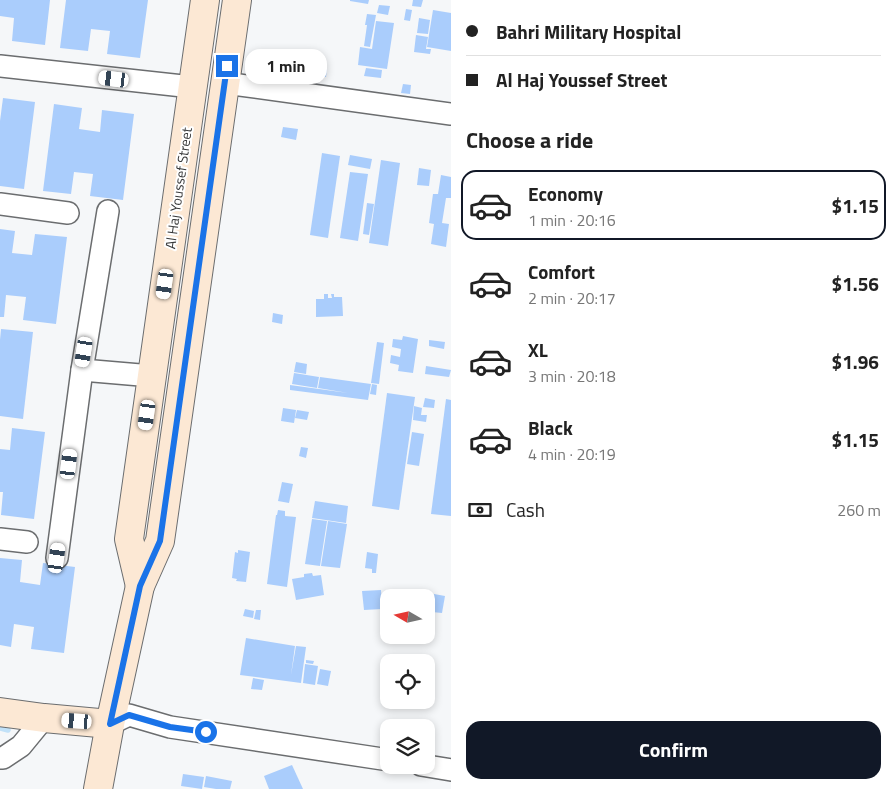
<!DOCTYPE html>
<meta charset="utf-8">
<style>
:root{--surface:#fff;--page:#f2f2f2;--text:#222;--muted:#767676;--line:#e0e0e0;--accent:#111827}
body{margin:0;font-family:"Titillium Web",sans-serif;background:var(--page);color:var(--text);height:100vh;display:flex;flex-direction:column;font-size:19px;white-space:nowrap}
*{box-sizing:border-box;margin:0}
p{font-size:16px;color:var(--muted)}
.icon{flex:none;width:28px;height:28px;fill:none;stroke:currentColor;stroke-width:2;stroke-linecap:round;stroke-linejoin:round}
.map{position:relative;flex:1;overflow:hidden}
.sheet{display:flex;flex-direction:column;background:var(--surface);width:445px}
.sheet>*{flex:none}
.banner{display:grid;align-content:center;height:110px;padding:0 15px;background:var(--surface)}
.needle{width:32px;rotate:279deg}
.fabs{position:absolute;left:380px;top:589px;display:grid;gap:10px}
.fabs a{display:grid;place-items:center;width:55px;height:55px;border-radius:10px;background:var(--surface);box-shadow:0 2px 8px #0003;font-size:25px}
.end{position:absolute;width:22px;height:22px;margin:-11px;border:6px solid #1a73e8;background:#fff;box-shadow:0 0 0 2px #fff}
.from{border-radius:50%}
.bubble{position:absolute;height:35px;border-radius:15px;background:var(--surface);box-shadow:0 2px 8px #0003;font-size:16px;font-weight:700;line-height:35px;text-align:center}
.car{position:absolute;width:15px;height:30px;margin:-15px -8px;border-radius:6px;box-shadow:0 0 4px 1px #0007;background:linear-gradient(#fff 24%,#345 0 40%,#fff 0 76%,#345 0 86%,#fff 0)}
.banner b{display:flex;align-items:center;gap:18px;height:48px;font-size:19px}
.banner b+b{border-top:1px solid var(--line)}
.banner i{width:12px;height:12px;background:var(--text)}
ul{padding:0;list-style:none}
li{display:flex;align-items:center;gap:15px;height:70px;margin:0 10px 8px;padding:0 5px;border:2px solid transparent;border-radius:15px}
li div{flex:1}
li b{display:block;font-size:19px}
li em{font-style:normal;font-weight:700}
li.active{border-color:var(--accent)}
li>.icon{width:45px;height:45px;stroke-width:1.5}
h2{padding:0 15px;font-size:22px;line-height:60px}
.pay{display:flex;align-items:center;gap:12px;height:55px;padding:0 15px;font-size:19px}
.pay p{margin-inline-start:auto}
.action{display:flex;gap:10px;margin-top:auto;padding:10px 15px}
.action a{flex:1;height:58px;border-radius:15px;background:var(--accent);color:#fff;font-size:20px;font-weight:700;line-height:58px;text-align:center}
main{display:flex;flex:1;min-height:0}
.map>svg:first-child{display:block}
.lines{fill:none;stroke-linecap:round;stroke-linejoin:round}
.stream{stroke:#c1e1f8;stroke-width:5.5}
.building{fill:#aacdfc}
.street-casing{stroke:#6b6d6f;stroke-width:24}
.secondary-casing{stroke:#6b6d6f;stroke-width:30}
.street{stroke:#fff;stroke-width:21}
.secondary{stroke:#fce8d4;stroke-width:28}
.route{stroke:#1a73e8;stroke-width:6}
.labels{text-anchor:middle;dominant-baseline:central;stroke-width:4;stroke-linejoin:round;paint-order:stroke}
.street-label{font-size:14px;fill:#373839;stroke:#fff}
</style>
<main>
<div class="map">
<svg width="451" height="789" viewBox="0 0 451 789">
<rect width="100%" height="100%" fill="#f5f7f9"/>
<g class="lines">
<path class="stream" d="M0,728L8,730"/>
</g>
<g class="building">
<path d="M0,0H50L45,45L12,41L14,18L0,16Z"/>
<path d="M66,0H148L140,58L107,54L110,31L91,29L88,51L60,48Z"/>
<path d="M350,0H369L368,4L350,1Z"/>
<path d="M413,0H423L421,7L412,6Z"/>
<path d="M379,5L390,6L388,15L377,13Z"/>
<path d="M406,9L412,10L410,21L404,20Z"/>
<path d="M433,10L451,13V51L427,47Z"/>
<path d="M367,14L376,15L370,47L364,46L367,25H365Z"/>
<path d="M419,18L430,20L428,34L417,33Z"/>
<path d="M376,21L394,23L387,69L358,65L360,47L372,49Z"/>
<path d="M416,35L428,37L426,49H431L430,54L414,52Z"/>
<path d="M317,67L327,69L326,77L315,76Z"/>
<path d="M366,68L382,70L381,78L364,76Z"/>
<path d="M306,74L314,75L313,83L305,81Z"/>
<path d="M403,84L411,85L410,94L401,93Z"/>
<path d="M3,98L35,102L24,189L0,186V121Z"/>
<path d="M54,104L82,108L79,129L100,132L102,110L134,114L123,200L90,196L93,174L74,172L71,194L43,191Z"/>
<path d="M283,127L298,129L296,140L281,137Z"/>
<path d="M322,153L340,156L328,238L310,235Z"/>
<path d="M350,155L372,159L370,169L348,165Z"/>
<path d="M381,160L400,163L388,246L369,243Z"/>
<path d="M419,168L431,170L429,186L417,185Z"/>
<path d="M350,172L368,174L358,241L340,238Z"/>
<path d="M441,175L451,177V198H446L442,223L449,224L446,247L431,244L434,224L429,223L433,194H438Z"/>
<path d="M367,203L374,204L369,235L363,234Z"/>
<path d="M0,229L15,231L12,253L32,255L35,234L67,237L56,324L23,320L26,297L6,295L4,317H0Z"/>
<path d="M324,294H328V298H332L331,294H334V297H342L343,316L316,317V299H324Z"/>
<path d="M273,313L283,315L282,324L272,322Z"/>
<path d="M1,329L33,332L23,419L0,416V340Z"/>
<path d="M403,336L418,339L413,373L398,371L399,365L390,363L391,355L400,357L401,349L392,347L393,339L402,340Z"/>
<path d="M429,340L445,342L444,349L429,346Z"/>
<path d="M377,342L384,343L379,384L371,383Z"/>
<path d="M296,362L307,364L306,374L294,372Z"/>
<path d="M426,366L451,370L449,377L425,374Z"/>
<path d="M294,373L319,377L317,388L292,384Z"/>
<path d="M320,377L371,384L368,400L290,390V385L348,393L318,388Z"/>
<path d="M372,384L377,385L376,395L370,394Z"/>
<path d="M387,393L415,397L399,510L372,506Z"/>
<path d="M425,398L435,400L434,408L423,407Z"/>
<path d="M446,399L451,400V516L431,514Z"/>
<path d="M414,406L422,408L421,415H427L426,422L413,420Z"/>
<path d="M283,408L296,410L294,423L281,421Z"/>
<path d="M297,410L309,412L307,420L295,418Z"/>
<path d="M12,428L45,432L34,519L1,515L3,492H0V449L10,450Z"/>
<path d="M412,432L424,434L419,466L407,464Z"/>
<path d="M301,447L308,448L306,458L299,456Z"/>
<path d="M282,482L293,484L289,503L278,501Z"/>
<path d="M315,501L348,506L346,523L312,518Z"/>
<path d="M278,510L285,511V516L296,517L287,587L267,584L276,515H277Z"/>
<path d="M312,519L327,521L320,566L305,564Z"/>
<path d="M328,521L347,524L340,568L321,566Z"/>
<path d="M238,550L250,552L246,582L236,581L237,579L232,578L235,552L238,553Z"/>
<path d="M367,552L378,554L376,573H372V569L365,568Z"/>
<path d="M0,558L22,560L20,582L40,585L43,563L75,567L64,653L31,649L34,627L14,624L11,647L0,645Z"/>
<path d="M312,573L313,576L321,575L324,595L296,600L292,579L304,577V574Z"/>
<path d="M381,590L382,609L364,610L362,591Z"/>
<path d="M434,594L445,596L442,613L432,612Z"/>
<path d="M245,609L254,611L253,618L243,616Z"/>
<path d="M256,610H261L260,620L254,619Z"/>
<path d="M246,638L295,646L291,675L296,646L306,647L301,683L240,675Z"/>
<path d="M306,660L314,661L313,664L306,663Z"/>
<path d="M305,664L318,666L315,685L303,683Z"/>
<path d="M320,669L331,671L328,686L317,684Z"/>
<path d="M253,678L264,680L262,690L251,689Z"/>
<path d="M292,765L303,789H269L264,776Z"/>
<path d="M183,774L204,777L202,789L181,786Z"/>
<path d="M206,776L232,781L230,789H216L204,787Z"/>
</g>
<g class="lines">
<g class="street-casing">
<g id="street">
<path d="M0,66L192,87"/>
<path d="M225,83L451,114"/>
<path d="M0,204L68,213"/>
<path d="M82,370L152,376"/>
<path d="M0,539L27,542"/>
<path d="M57,558L82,370L108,211"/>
<path d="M110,724L129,715L170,727L389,760"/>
<path d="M0,758H3L21,746L44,718"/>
<path d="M421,765L451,770"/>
</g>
</g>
<g class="secondary-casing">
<g id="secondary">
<path d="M140,586L129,539L205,0"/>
<path d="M0,712L44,718L110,724"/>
<path d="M98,789L110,724L140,586L160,541L237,0"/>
</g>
</g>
<use href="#street" class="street"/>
<use href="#secondary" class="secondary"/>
</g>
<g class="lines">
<path class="route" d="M206,732L170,727L129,715L110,724L140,586L160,541L227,66"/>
</g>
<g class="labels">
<g class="street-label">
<text transform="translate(178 188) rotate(-82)">Al Haj Youssef Street</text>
</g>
</g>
</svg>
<div class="fabs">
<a><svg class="needle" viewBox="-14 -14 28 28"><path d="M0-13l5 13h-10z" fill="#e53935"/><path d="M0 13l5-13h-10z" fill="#767676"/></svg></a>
<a><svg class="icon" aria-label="locate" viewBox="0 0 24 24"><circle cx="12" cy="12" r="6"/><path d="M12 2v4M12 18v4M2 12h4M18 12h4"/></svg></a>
<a><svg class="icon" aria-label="layers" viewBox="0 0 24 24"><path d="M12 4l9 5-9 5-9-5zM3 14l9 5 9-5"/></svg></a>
</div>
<i class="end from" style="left:206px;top:732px"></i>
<i class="end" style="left:227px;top:66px"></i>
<div class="bubble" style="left:245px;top:49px;width:82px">1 min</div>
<i class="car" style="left:114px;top:79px;rotate:277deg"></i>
<i class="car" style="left:165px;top:284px;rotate:188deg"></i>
<i class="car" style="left:84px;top:352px;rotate:189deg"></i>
<i class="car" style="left:147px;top:415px;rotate:188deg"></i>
<i class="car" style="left:69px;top:464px;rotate:7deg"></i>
<i class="car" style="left:57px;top:558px;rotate:8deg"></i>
<i class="car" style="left:77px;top:721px;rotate:274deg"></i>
</div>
<section class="sheet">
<div class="banner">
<b><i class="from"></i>Bahri Military Hospital</b>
<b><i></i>Al Haj Youssef Street</b>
</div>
<h2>Choose a ride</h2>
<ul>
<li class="active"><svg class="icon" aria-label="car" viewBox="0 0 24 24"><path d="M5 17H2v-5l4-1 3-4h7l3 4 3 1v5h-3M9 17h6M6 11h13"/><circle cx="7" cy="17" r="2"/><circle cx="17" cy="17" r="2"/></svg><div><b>Economy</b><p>1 min · 20:16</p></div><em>$1.15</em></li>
<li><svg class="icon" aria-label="car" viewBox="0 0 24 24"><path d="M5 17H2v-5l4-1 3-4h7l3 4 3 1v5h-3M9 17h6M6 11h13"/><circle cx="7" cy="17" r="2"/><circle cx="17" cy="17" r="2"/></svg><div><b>Comfort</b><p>2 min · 20:17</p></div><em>$1.56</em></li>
<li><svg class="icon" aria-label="car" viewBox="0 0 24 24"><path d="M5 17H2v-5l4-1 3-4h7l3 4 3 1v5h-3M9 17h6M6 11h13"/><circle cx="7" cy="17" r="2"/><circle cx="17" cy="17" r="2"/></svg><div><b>XL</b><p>3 min · 20:18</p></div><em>$1.96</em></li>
<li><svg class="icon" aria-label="car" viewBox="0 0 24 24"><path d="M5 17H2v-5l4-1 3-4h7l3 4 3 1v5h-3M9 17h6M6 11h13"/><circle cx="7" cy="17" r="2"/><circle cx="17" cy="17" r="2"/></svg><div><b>Black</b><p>4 min · 20:19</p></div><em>$1.15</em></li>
</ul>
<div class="pay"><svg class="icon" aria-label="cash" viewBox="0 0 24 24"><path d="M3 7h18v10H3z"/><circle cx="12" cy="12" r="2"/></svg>Cash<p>260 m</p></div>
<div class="action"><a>Confirm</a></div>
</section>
</main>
